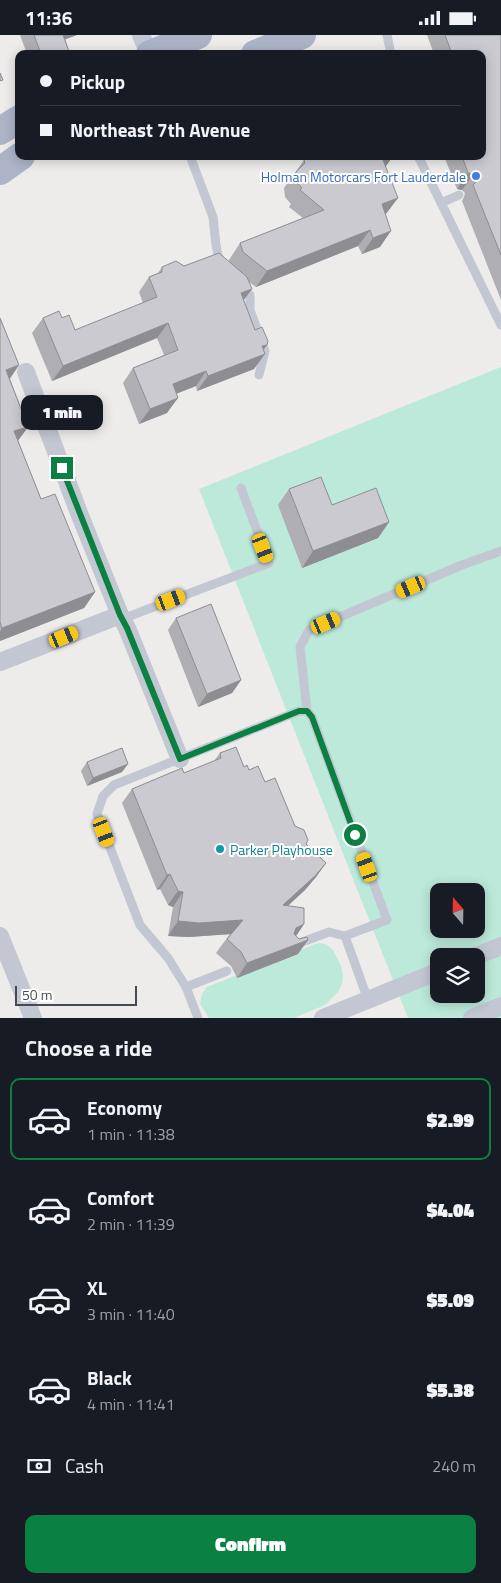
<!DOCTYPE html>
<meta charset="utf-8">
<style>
:root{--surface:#171b24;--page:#20242c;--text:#f1f3f6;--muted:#9ea1a6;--line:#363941;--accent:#0b8043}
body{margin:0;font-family:"Titillium Web",sans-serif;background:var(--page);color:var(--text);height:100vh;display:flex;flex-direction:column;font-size:19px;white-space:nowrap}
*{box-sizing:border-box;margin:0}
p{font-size:16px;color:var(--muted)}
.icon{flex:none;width:28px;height:28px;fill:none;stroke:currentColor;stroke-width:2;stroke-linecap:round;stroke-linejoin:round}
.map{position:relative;height:983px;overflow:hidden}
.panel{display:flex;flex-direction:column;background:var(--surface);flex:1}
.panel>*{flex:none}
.banner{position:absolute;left:15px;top:15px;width:471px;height:110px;border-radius:10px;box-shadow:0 2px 12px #0003;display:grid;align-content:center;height:110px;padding:0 25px;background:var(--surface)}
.needle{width:32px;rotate:340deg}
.controls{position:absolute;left:430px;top:848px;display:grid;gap:10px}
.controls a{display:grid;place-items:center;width:55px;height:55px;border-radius:10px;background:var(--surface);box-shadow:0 2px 12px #0003;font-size:25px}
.scale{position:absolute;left:15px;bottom:12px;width:122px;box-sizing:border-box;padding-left:5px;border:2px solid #464a57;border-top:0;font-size:14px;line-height:18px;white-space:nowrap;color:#464a57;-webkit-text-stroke:4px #fff;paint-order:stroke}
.end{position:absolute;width:22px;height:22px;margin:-11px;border:6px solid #0b8043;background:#fff;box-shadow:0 0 0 2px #fff}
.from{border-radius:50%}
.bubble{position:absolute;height:35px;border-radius:10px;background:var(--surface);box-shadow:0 2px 12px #0003;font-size:16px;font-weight:800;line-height:35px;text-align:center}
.car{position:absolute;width:15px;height:30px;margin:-15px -8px;border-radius:6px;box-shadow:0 0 4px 1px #0007;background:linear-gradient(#f5c518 24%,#345 0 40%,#f5c518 0 76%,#345 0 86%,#f5c518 0)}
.banner b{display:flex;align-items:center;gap:18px;height:48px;font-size:19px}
.banner b+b{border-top:1px solid var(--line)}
.banner i{width:12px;height:12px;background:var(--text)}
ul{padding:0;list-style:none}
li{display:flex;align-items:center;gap:15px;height:82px;margin:0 10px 8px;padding:0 15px;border:2px solid transparent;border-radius:10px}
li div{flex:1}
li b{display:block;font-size:19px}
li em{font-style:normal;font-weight:800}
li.selected{border-color:var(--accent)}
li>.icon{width:45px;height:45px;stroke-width:1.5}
h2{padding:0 25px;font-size:22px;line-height:60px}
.pay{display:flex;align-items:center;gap:12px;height:55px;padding:0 25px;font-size:19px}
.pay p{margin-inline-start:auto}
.primary-button{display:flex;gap:10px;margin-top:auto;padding:10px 25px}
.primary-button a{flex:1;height:58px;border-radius:10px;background:var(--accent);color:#fff;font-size:20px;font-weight:800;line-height:58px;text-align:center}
.status{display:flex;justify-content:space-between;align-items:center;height:35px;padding:0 25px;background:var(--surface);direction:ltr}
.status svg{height:14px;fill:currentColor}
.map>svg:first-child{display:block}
.green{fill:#bce9da;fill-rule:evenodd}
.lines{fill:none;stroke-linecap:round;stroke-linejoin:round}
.lane{stroke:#c3c7d2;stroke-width:9}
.street{stroke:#c3c7d2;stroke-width:18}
.primary{stroke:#adb4c8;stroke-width:28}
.wall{fill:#aeaeb3}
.shaded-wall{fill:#8d8d92}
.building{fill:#cacad0;stroke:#8d8d92}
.route{stroke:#0b8043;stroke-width:6}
.shop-dot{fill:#3f7fe0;stroke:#fff;stroke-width:2}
.culture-dot{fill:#0f9aa8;stroke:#fff;stroke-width:2}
.labels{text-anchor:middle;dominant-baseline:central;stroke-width:4;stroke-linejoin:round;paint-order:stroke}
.shop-label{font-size:14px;fill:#366cbe;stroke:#fff;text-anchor:end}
.culture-label{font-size:14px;fill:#0d838f;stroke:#fff;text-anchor:start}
</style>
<div class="status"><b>11:36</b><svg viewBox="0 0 49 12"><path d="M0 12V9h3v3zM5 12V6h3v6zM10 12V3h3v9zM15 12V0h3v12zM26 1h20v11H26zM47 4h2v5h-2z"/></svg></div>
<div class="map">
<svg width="501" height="983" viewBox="0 0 501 983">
<rect width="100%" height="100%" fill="#eeeceb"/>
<g class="green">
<path d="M501,332V983H408L199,454ZM439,856H476V894H439ZM439,921H476V959H439Z"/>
<path d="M322,908L327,910L333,915L341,931L343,940L342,949L338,957L325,970L294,983H209L200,969L202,959L207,952L315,909Z"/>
</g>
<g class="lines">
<g class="lane">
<path d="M387,0L391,19"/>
<path d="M190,121L213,182L216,210L220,230"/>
<path d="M418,121L501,290"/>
<path d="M441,168L459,160"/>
<path d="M240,252L250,260V275L265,316L259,340"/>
<path d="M122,584L269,528L241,453"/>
<path d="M307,676L300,612L309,595L462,530L501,516"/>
<path d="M297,909L329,897L345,901"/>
<path d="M186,952L227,936"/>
<path d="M198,983L186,952L168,923L140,890L97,779L103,761L114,750L299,676H307L312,682L387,885L345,901L368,965"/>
</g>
<g class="street">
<path d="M141,0L149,19"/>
<path d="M26,337L79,478L120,580L127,593L180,724"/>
<path d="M0,627L120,580"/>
<path d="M0,901L33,983"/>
<path d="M476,921L501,911"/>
<path d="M323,983L439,936"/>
<path d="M472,983L501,971"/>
</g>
<g class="primary">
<path d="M150,19L198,0"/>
<path d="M255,19L302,0"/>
<path d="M0,96L19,84"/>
<path d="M0,136L21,121"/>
</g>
</g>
<g class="wall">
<path d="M20,0H77L65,4L70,19H27Z"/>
<path d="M427,0H501V265L462,166L464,162L465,158L462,155L457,154L444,121H482V19H434Z"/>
<path d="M304,125L385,132L386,179H385L380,212L362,219L358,211L256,252L249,247L243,266L265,319L254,334L197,356L196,351L176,359L167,378L139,389L123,348L133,333L164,320L157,303L52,346L32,298L43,283H62L75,295L143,268L139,257L149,242L158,238L162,232L184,231L229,227V225L240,208L303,183L289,172L291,169L285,162L284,153Z"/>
<path d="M0,283L19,330L10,344L28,392L18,406L41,464L95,557L84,573L0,606Z"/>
<path d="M289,454L332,470L389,487L378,503L302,533L278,470Z"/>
<path d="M176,583L241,645L232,658L198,672L168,595Z"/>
<path d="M220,718L249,735L265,747L306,809L326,828L316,842L305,855L288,871L304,889L296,901L298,919L237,943L231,931L216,918L230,899L189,902L168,901L173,872L168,870L160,854L157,855L122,768L132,754L184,738L214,726Z"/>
<path d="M87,727L122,737L87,751L81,736Z"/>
</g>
<g class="shaded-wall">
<path d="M59,0H77L53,9Z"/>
<path d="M393,121L382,137L383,125Z"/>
<path d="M468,138L474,139L462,155L457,154Z"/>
<path d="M398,163L386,179L370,185L382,169Z"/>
<path d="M370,195L358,211L256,252L267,236Z"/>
<path d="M391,196L380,212L362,219L373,203Z"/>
<path d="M252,254L241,269V258Z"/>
<path d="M168,288L157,303L52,346L63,331Z"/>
<path d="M267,310L259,321L265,319L254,334L197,356L208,341L262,311Z"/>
<path d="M19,330L8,346L6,335Z"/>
<path d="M206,336L196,351L162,364L173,349Z"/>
<path d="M178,363L167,378L139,389L150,374Z"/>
<path d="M28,392L16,408L14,396Z"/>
<path d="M389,487L378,503L302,533L313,516Z"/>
<path d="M95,557L84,573L0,606V597L2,593Z"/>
<path d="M241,645L232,658L198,672L207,659Z"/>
<path d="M128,729L122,737L87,751L93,743Z"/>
<path d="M326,828L316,842L305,855L273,884L283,870Z"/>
<path d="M170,839L160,854L157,855L167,840Z"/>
<path d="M178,856L183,857L173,872L168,870Z"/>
<path d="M243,885L232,899L189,902L168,901L178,886Z"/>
<path d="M304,889L294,904L286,908L296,893Z"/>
<path d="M308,905L298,919L237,943L247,928Z"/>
</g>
<g class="building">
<path d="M34,0H63L70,19H41Z"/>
<path d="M445,0H501V220L473,150L476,147V142L474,139L468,138L462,121H482V19H452Z"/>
<path d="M0,38L3,45L0,46Z"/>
<path d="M313,121H393L383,125L398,163L382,169L391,196L373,203L370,195L267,236L243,217L240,208L324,175L300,155L302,153L296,146V137L305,128L304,125Z"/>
<path d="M219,218L247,242L252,254L241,258L255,295L262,292L268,306L267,310L262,311L265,319L208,341L206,336L173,349L178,363L150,374L133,333L178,315L168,288L63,331L43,283L59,276L62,283L69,280L75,295L157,262L149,242L162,237V232L176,226L184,231Z"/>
<path d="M0,283L19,330L6,335L28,392L14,396L41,464L55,459L95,557L2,593L0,587Z"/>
<path d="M321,442L332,470L376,453L389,487L313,516L289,454Z"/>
<path d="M211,569L241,645L207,659L176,583Z"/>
<path d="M236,712L244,732L247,730L249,735L258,731L265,747L275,743L295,791L304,795L308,805L306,809L326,828L315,841L283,870L304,873V889L296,893L294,899L299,904L307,902L308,905L247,928L241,917L227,904L243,885L199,888L178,886L183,857L178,856L170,839L167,840L132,754L182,733L184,738L221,723L220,718Z"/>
<path d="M122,713L128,729L93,743L87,727Z"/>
</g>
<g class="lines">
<path class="route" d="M62,433L120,580L127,593L180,724L299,676H307L312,682L355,800"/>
</g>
<circle class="shop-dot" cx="476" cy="141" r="5"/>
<circle class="culture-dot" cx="220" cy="814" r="5"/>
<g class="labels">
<g class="shop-label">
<text x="466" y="141">Holman Motorcars Fort Lauderdale</text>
</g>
<g class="culture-label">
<text x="230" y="814">Parker Playhouse</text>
</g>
</g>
</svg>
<div class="controls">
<a><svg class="needle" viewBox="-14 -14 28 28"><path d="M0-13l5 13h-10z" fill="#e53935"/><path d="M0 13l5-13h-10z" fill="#9ea1a6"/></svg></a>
<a><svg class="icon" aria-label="layers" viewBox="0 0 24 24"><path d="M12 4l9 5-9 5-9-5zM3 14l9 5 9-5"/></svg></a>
</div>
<div class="scale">50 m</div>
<i class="end from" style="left:355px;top:800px"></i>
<i class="end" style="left:62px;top:433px"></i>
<div class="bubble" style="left:21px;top:360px;width:82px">1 min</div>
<i class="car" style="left:263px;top:513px;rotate:159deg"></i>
<i class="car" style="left:411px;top:552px;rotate:247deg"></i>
<i class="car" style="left:171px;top:565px;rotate:69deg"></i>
<i class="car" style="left:326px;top:588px;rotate:67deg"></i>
<i class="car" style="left:64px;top:602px;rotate:68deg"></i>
<i class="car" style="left:104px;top:797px;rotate:159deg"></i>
<i class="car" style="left:367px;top:832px;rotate:340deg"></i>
<div class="banner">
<b><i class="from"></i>Pickup</b>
<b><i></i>Northeast 7th Avenue</b>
</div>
</div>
<section class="panel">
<h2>Choose a ride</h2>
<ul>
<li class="selected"><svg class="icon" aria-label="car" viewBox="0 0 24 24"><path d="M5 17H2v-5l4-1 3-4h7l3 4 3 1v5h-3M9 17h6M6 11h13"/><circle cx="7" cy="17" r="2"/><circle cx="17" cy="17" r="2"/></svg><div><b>Economy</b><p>1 min · 11:38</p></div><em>$2.99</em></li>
<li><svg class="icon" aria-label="car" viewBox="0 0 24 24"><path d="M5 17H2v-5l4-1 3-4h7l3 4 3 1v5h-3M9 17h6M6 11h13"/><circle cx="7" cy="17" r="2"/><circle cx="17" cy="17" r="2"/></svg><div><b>Comfort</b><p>2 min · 11:39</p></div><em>$4.04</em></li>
<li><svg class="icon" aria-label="car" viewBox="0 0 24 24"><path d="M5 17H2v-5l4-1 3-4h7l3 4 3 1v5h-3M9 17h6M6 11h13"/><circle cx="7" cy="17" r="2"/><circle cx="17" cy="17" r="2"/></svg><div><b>XL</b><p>3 min · 11:40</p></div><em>$5.09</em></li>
<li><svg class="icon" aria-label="car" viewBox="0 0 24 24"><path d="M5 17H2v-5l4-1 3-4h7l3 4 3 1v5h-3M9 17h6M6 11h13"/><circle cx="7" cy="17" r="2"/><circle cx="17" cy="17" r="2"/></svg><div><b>Black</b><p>4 min · 11:41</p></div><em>$5.38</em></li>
</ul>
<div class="pay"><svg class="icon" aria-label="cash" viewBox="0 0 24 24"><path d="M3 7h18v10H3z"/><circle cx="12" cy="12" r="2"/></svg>Cash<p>240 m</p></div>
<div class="primary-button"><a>Confirm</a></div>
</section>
